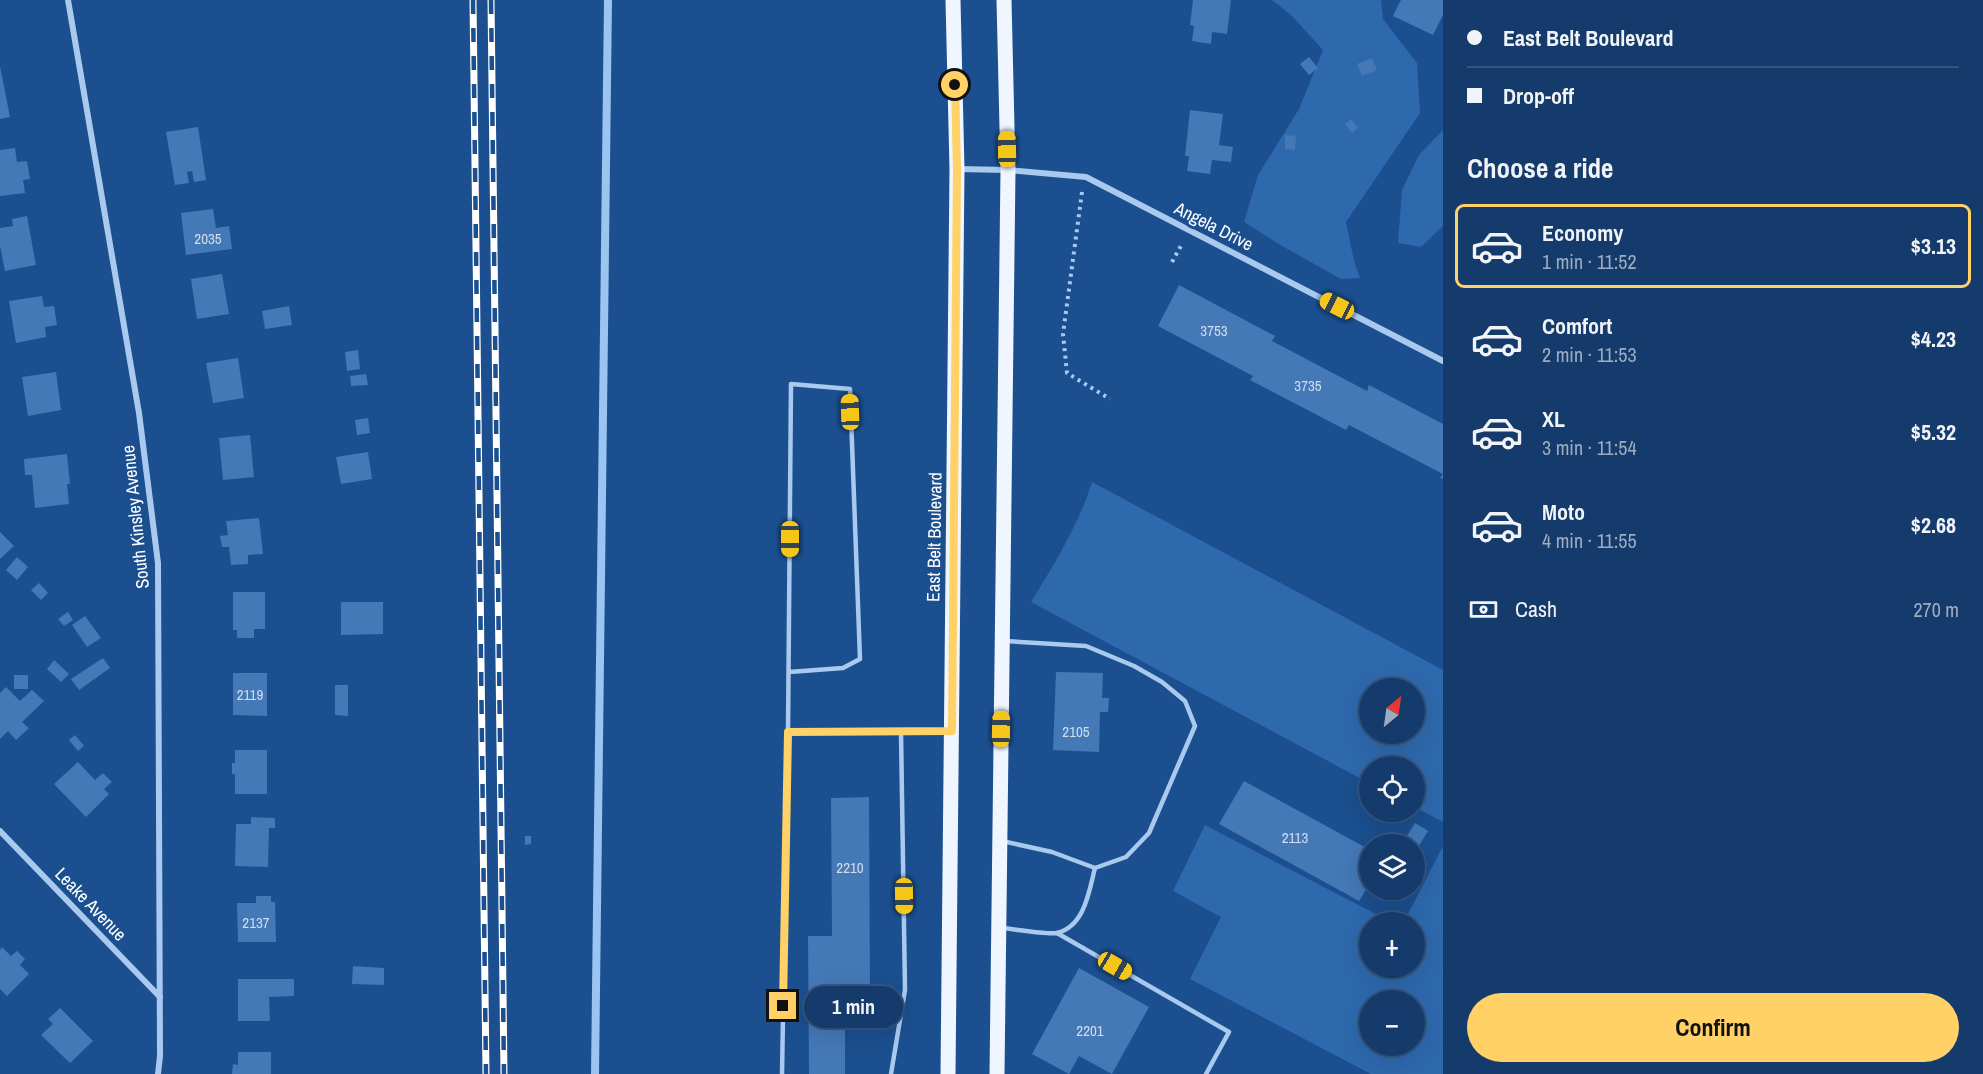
<!DOCTYPE html>
<meta charset="utf-8">
<style>
:root{--surface:#143b6b;--page:#1d4271;--text:#f1f3f6;--muted:#9dadc1;--line:#33557e;--accent:#ffd166}
body{margin:0;font-family:"Archivo Narrow",sans-serif;background:var(--page);color:var(--text);height:100vh;display:flex;flex-direction:column;font-size:22px;white-space:nowrap}
*{box-sizing:border-box;margin:0}
p{font-size:20px;color:var(--muted)}
.icon{flex:none;width:33px;height:33px;fill:none;stroke:currentColor;stroke-width:2;stroke-linecap:round;stroke-linejoin:round}
.map{position:relative;flex:1;overflow:hidden}
.drawer{display:flex;flex-direction:column;background:var(--surface);width:540px}
.drawer>*{flex:none}
.top-card{display:grid;align-content:center;height:132px;padding:0 24px;background:var(--surface)}
.needle{width:39px;rotate:29deg}
.fabs{position:absolute;left:1359px;top:678px;display:grid;gap:12px}
.fabs a{display:grid;place-items:center;width:66px;height:66px;border-radius:50%;background:var(--surface);box-shadow:0 6px 24px #0002,0 0 0 2px var(--line);font-size:30px}
.end{position:absolute;width:27px;height:27px;margin:-14px;border:8px solid #ffd166;background:#111;box-shadow:0 0 0 3px #111}
.from{border-radius:50%}
.bubble{position:absolute;height:42px;border-radius:21px;background:var(--surface);box-shadow:0 6px 24px #0002,0 0 0 2px var(--line);font-size:20px;font-weight:800;line-height:42px;text-align:center}
.car{position:absolute;width:18px;height:36px;margin:-18px -9px;border-radius:8px;box-shadow:0 0 4px 2px #0007;background:linear-gradient(#f5c518 24%,#345 0 40%,#f5c518 0 76%,#345 0 86%,#f5c518 0)}
.top-card b{display:flex;align-items:center;gap:21px;height:57px;font-size:22px}
.top-card b+b{border-top:2px solid var(--line)}
.top-card i{width:15px;height:15px;background:var(--text)}
ul{padding:0;list-style:none}
li{display:flex;align-items:center;gap:18px;height:84px;margin:0 12px 9px;padding:0 12px;border:3px solid transparent;border-radius:9px}
li div{flex:1}
li b{display:block;font-size:22px}
li em{font-style:normal;font-weight:800}
li.current{border-color:var(--accent)}
li>.icon{width:54px;height:54px;stroke-width:1.5}
h2{padding:0 24px;font-size:27px;line-height:72px}
.pay{display:flex;align-items:center;gap:15px;height:66px;padding:0 24px;font-size:22px}
.pay p{margin-inline-start:auto}
.cta{display:flex;gap:12px;margin-top:auto;padding:12px 24px}
.cta a{flex:1;height:69px;border-radius:36px;background:var(--accent);color:#111;font-size:24px;font-weight:800;line-height:69px;text-align:center}
main{display:flex;flex:1;min-height:0}
.map>svg:first-child{display:block}
.green{fill:#2e69ad;fill-rule:evenodd}
.lines{fill:none;stroke-linecap:round;stroke-linejoin:round}
.stream{stroke:#9cc4f0;stroke-width:8}
.building{fill:#4478b7}
.path{stroke:#a9c9ee;stroke-width:4;stroke-dasharray:3 4.5;stroke-linecap:butt}
.service{stroke:#a9c9ee;stroke-width:4.5}
.minor{stroke:#a9c9ee;stroke-width:6}
.primary{stroke:#f0f6ff;stroke-width:15}
.rail-casing{stroke:#fff;stroke-width:7}
.rail{stroke:#1b4f8f;stroke-width:4.5;stroke-dasharray:14;stroke-linecap:butt}
.route{stroke:#ffd166;stroke-width:8}
.labels{text-anchor:middle;dominant-baseline:central;stroke-width:6;stroke-linejoin:round;paint-order:stroke}
.number-label{font-size:15px;fill:#d0dded}
.street-label{font-size:18px;fill:#fff;stroke:#1b4f8f}
</style>
<main>
<div class="map">
<svg width="1443" height="1074" viewBox="0 0 1443 1074">
<rect width="100%" height="100%" fill="#1b4f8f"/>
<g class="green">
<path d="M1272,0H1381L1383,19L1417,63L1420,113L1346,222L1354,261L1360,278L1341,279L1282,246L1244,222L1258,175L1299,109L1323,50L1291,15Z"/>
<path d="M1443,130V226L1421,247L1398,243L1402,190L1419,155Z"/>
<path d="M1092,482L1443,670V822L1415,807L1414,766H1370L1369,783L1031,602C1055,563 1078,526 1092,482ZM1370,688H1414V734H1370Z"/>
<path d="M1205,825L1391,922H1370V968H1414V922H1404L1443,846V1074H1371L1190,979L1221,917L1173,891ZM1370,1000H1414V1046H1370Z"/>
</g>
<g class="lines">
<path class="stream" d="M595,1074L608,0"/>
</g>
<g class="building">
<path d="M1193,0H1231L1227,34L1212,32L1211,44L1192,41L1194,26L1190,25Z"/>
<path d="M1401,0H1443V15L1433,35L1393,16Z"/>
<path d="M1309,57L1318,68L1309,75L1300,64Z"/>
<path d="M1372,58L1377,70L1362,76L1357,64Z"/>
<path d="M0,66L10,117L0,119Z"/>
<path d="M1190,110L1223,114L1219,145L1233,147L1231,162L1212,160L1210,174L1187,171L1189,156H1185Z"/>
<path d="M1351,119L1358,128L1352,133L1345,124Z"/>
<path d="M198,127L206,180L194,182L192,171L187,172L189,183L175,185L166,132Z"/>
<path d="M1285,135L1296,136L1295,150L1285,149Z"/>
<path d="M15,148L17,162L27,161L30,179L23,180L25,193L0,196V150Z"/>
<path d="M213,209L216,228L229,226L232,249L186,255L181,213Z"/>
<path d="M27,216L36,265L5,271L0,246V228L13,226L12,219Z"/>
<path d="M222,274L229,314L197,319L191,279Z"/>
<path d="M1179,285L1275,336L1272,341L1367,391L1369,385L1443,424V479L1440,478L1443,474L1349,425L1346,430L1250,380L1253,376L1158,326Z"/>
<path d="M42,296L44,307L54,306L57,325L45,327L46,337L16,343L9,301Z"/>
<path d="M289,306L292,325L265,329L262,311Z"/>
<path d="M358,350L360,369L347,371L345,352Z"/>
<path d="M238,358L244,398L213,403L206,363Z"/>
<path d="M56,372L61,410L28,416L22,377Z"/>
<path d="M366,374L368,385L351,386L350,376Z"/>
<path d="M368,418L370,433L357,435L355,420Z"/>
<path d="M250,435L254,477L223,480L219,438Z"/>
<path d="M368,452L372,479L341,484L336,457Z"/>
<path d="M67,454L70,484H67L69,504L35,508L32,475H25L24,459Z"/>
<path d="M259,518L263,554L248,555V564L231,565L229,547H222L220,536L228,535L226,521Z"/>
<path d="M0,532L14,546L0,559Z"/>
<path d="M17,557L28,567L17,580L6,570Z"/>
<path d="M39,583L48,593L41,600L31,590Z"/>
<path d="M233,592H265V629H254V638H237V630H233Z"/>
<path d="M341,602H383V634L341,635Z"/>
<path d="M68,612L73,620L64,626L58,619Z"/>
<path d="M85,616L101,638L87,647L72,625Z"/>
<path d="M103,658L110,668L79,690L71,679Z"/>
<path d="M54,660L69,674L61,682L47,669Z"/>
<path d="M1056,672L1103,673L1102,698H1109L1108,712H1100L1099,752L1053,750Z"/>
<path d="M233,673H267V716L233,715Z"/>
<rect x="14" y="675" width="14" height="14"/>
<path d="M335,685H348V716L335,715Z"/>
<path d="M6,687L20,701L32,690L44,701L22,722L29,728L16,740L8,731L0,739V693Z"/>
<path d="M75,735L84,746L78,751L69,740Z"/>
<path d="M235,750H267V794H235V774H232V763H235Z"/>
<path d="M78,762L95,780L103,773L112,782L104,789L109,794L86,817L54,784Z"/>
<path d="M1244,781L1370,850V883L1359,901L1219,824Z"/>
<path d="M869,797L870,1000L845,1014V1074H809L808,936H832L831,798Z"/>
<path d="M251,817L275,818V828H269L268,867L235,866L236,824H251Z"/>
<path d="M1415,823L1428,831L1414,854V844H1408L1412,839L1407,836Z"/>
<path d="M525,836H531V844L525,845Z"/>
<path d="M256,896H271V902H275L276,942H238L237,903H256Z"/>
<path d="M2,947L11,956L17,951L25,959L20,965L29,974L7,996L0,989V950Z"/>
<path d="M353,966L384,968V985L352,984Z"/>
<path d="M1079,968L1149,1007L1112,1074L1079,1056L1069,1074L1032,1054Z"/>
<path d="M238,979H294V996L269,997L270,1021H238Z"/>
<path d="M60,1008L93,1041L70,1063L41,1035L53,1024L48,1019Z"/>
<path d="M238,1052H271V1074H232L233,1064L238,1065Z"/>
</g>
<g class="lines">
<g class="path">
<path d="M1082,192L1063,334L1067,373L1110,399"/>
<path d="M1172,262L1182,244"/>
</g>
<g class="service">
<path d="M788,732L791,384L850,389L860,659L843,668L789,672"/>
<path d="M1002,841L1052,852L1095,868L1126,857L1149,833L1195,726L1185,701L1162,682L1134,666L1086,646L1005,641"/>
<path d="M1002,928C1013,929 1049,935 1057,933C1085,926 1089,891 1095,868"/>
<path d="M1057,933L1229,1032L1206,1074"/>
<path d="M782,1074L788,732L947,731"/>
<path d="M891,1074L905,990L901,732"/>
</g>
<g class="minor">
<path d="M68,0L139,413L158,563L160,1056L158,1074"/>
<path d="M957,169L1008,170L1086,177L1443,361"/>
<path d="M0,831L160,997"/>
</g>
<g class="primary">
<path d="M948,1074L957,169L953,0"/>
<path d="M997,1074L1008,170L1004,0"/>
</g>
<g class="rail-casing">
<g id="rail">
<path d="M473,0L486,1074"/>
<path d="M491,0L504,1074"/>
</g>
</g>
<use href="#rail" class="rail"/>
</g>
<g class="lines">
<path class="route" d="M783,1006L788,732L952,731L957,170L955,85"/>
</g>
<g class="labels">
<g class="number-label">
<text x="208" y="238">2035</text>
<text x="1214" y="330">3753</text>
<text x="1308" y="385">3735</text>
<text x="250" y="694">2119</text>
<text x="1076" y="731">2105</text>
<text x="1295" y="837">2113</text>
<text x="850" y="867">2210</text>
<text x="256" y="922">2137</text>
<text x="1090" y="1030">2201</text>
</g>
<g class="street-label">
<text transform="translate(1214 226) rotate(27)">Angela Drive</text>
<text transform="translate(135 517) rotate(-96)">South Kinsley Avenue</text>
<text transform="translate(934 537) rotate(-89)">East Belt Boulevard</text>
<text transform="translate(91 904) rotate(46)">Leake Avenue</text>
</g>
</g>
</svg>
<div class="fabs">
<a><svg class="needle" viewBox="-14 -14 28 28"><path d="M0-13l5 13h-10z" fill="#e53935"/><path d="M0 13l5-13h-10z" fill="#9dadc1"/></svg></a>
<a><svg class="icon" aria-label="locate" viewBox="0 0 24 24"><circle cx="12" cy="12" r="6"/><path d="M12 2v4M12 18v4M2 12h4M18 12h4"/></svg></a>
<a><svg class="icon" aria-label="layers" viewBox="0 0 24 24"><path d="M12 4l9 5-9 5-9-5zM3 14l9 5 9-5"/></svg></a>
<a>+</a>
<a>−</a>
</div>
<i class="end from" style="left:955px;top:85px"></i>
<i class="end" style="left:783px;top:1006px"></i>
<div class="bubble" style="left:804px;top:986px;width:99px">1 min</div>
<i class="car" style="left:1007px;top:149px;rotate:359deg"></i>
<i class="car" style="left:1337px;top:306px;rotate:297deg"></i>
<i class="car" style="left:850px;top:412px;rotate:358deg"></i>
<i class="car" style="left:790px;top:539px;rotate:180deg"></i>
<i class="car" style="left:1001px;top:729px;rotate:1deg"></i>
<i class="car" style="left:904px;top:896px;rotate:179deg"></i>
<i class="car" style="left:1115px;top:966px;rotate:120deg"></i>
</div>
<section class="drawer">
<div class="top-card">
<b><i class="from"></i>East Belt Boulevard</b>
<b><i></i>Drop-off</b>
</div>
<h2>Choose a ride</h2>
<ul>
<li class="current"><svg class="icon" aria-label="car" viewBox="0 0 24 24"><path d="M5 17H2v-5l4-1 3-4h7l3 4 3 1v5h-3M9 17h6M6 11h13"/><circle cx="7" cy="17" r="2"/><circle cx="17" cy="17" r="2"/></svg><div><b>Economy</b><p>1 min · 11:52</p></div><em>$3.13</em></li>
<li><svg class="icon" aria-label="car" viewBox="0 0 24 24"><path d="M5 17H2v-5l4-1 3-4h7l3 4 3 1v5h-3M9 17h6M6 11h13"/><circle cx="7" cy="17" r="2"/><circle cx="17" cy="17" r="2"/></svg><div><b>Comfort</b><p>2 min · 11:53</p></div><em>$4.23</em></li>
<li><svg class="icon" aria-label="car" viewBox="0 0 24 24"><path d="M5 17H2v-5l4-1 3-4h7l3 4 3 1v5h-3M9 17h6M6 11h13"/><circle cx="7" cy="17" r="2"/><circle cx="17" cy="17" r="2"/></svg><div><b>XL</b><p>3 min · 11:54</p></div><em>$5.32</em></li>
<li><svg class="icon" aria-label="car" viewBox="0 0 24 24"><path d="M5 17H2v-5l4-1 3-4h7l3 4 3 1v5h-3M9 17h6M6 11h13"/><circle cx="7" cy="17" r="2"/><circle cx="17" cy="17" r="2"/></svg><div><b>Moto</b><p>4 min · 11:55</p></div><em>$2.68</em></li>
</ul>
<div class="pay"><svg class="icon" aria-label="cash" viewBox="0 0 24 24"><path d="M3 7h18v10H3z"/><circle cx="12" cy="12" r="2"/></svg>Cash<p>270 m</p></div>
<div class="cta"><a>Confirm</a></div>
</section>
</main>
